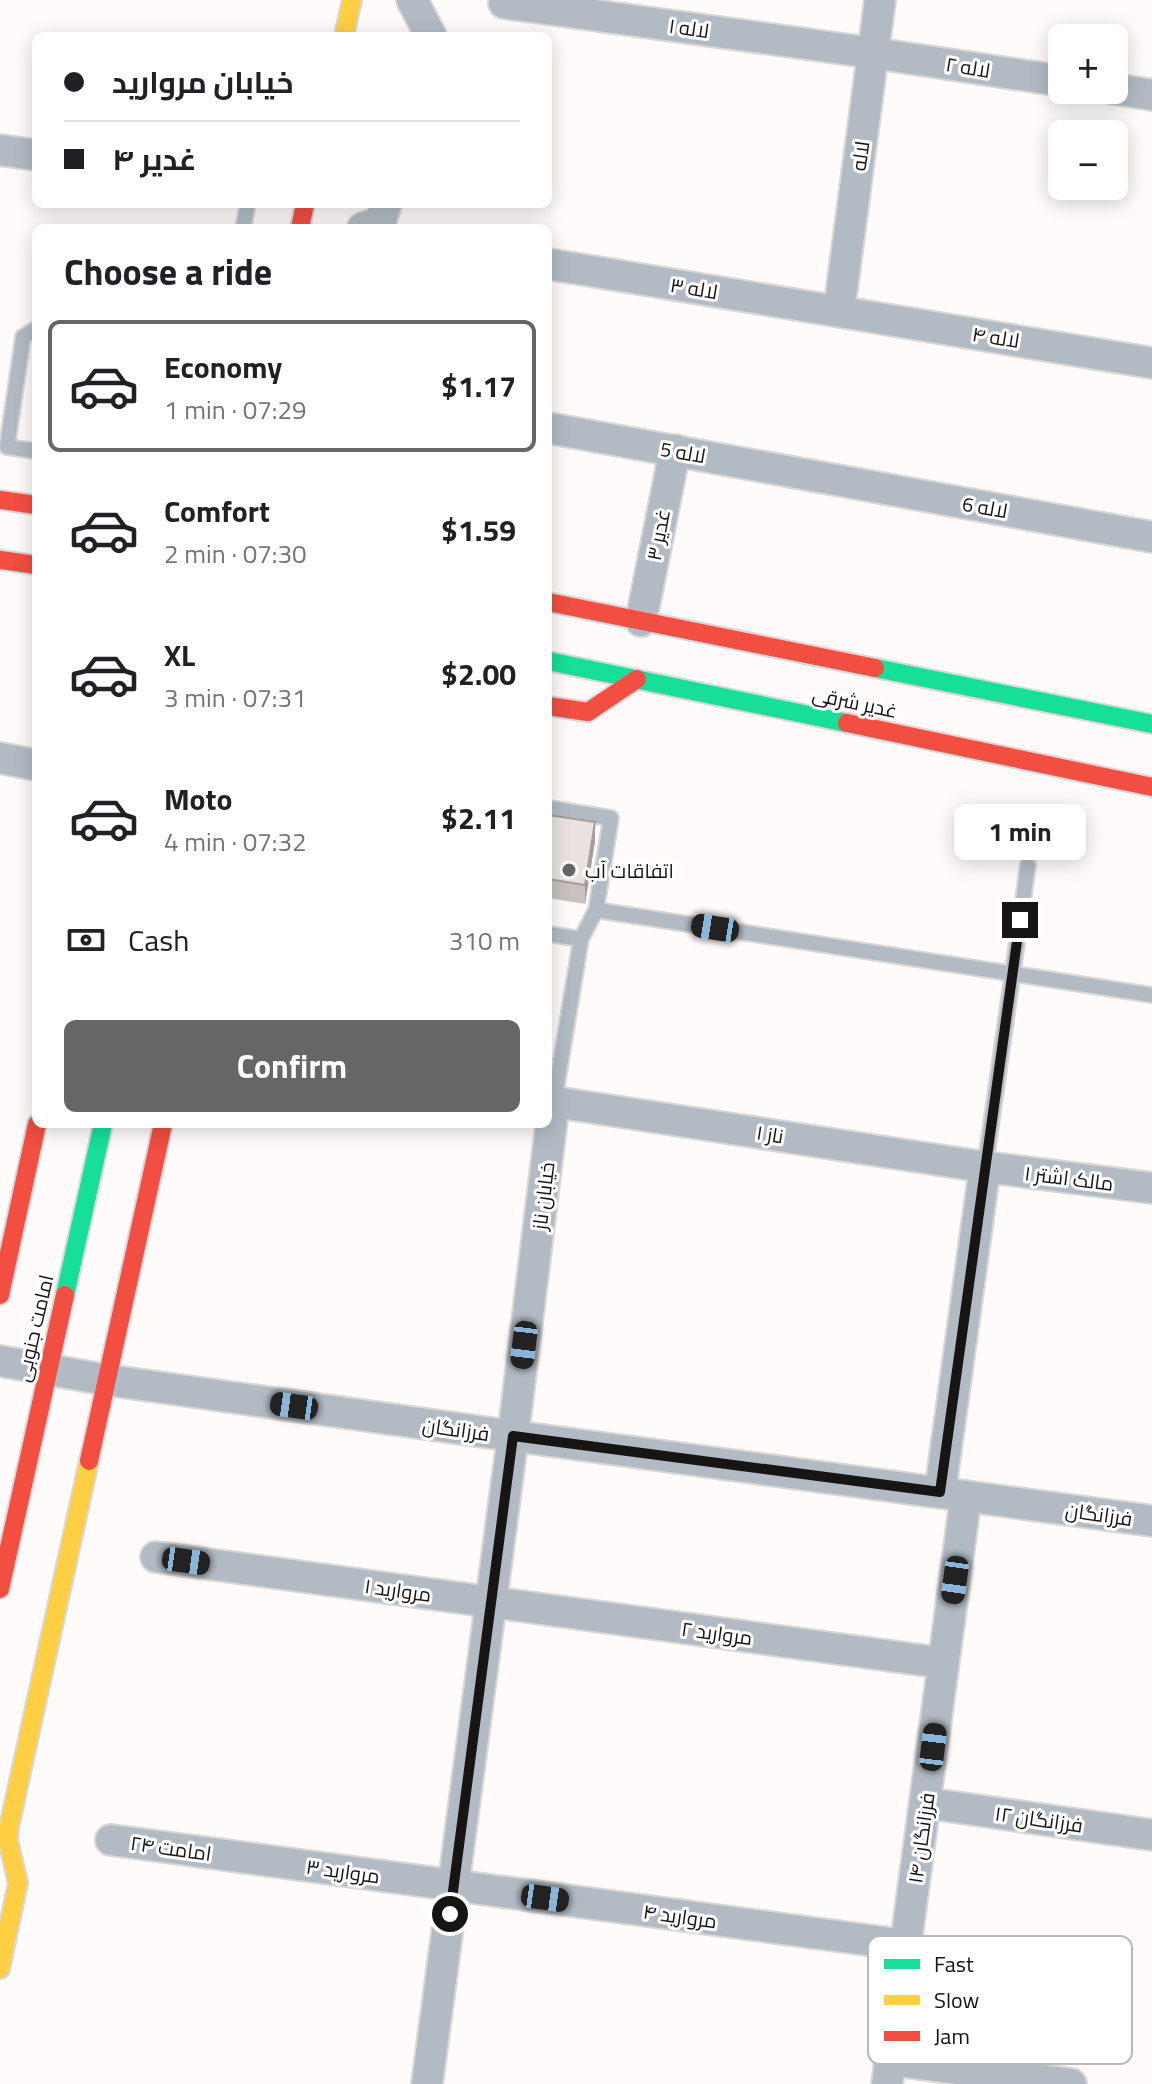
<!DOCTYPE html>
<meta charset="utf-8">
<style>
:root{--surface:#fff;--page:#f6f6f6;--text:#202124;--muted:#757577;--line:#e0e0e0;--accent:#686664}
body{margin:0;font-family:"Titillium Web",Cairo,sans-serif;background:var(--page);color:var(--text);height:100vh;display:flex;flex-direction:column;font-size:30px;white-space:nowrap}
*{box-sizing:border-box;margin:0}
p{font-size:26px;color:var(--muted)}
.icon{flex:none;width:44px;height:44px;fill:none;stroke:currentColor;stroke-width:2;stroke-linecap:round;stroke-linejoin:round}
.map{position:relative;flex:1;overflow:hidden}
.panel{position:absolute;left:32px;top:224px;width:520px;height:904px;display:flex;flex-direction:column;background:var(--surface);border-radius:12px;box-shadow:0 4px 20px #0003}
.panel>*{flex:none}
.top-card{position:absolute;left:32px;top:32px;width:520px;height:176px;border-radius:12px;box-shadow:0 4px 20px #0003;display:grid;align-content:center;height:176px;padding:0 32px;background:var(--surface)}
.buttons{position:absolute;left:1048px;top:24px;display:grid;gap:16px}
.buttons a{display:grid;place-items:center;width:80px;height:80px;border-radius:12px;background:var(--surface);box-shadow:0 4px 20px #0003;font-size:40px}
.end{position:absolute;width:36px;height:36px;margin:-18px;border:10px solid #171514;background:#fff;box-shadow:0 0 0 4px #fff}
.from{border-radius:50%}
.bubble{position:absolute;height:56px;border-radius:12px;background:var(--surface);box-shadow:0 4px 20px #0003;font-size:26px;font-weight:700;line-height:56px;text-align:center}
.car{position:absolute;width:24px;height:48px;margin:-24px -12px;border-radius:10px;box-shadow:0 0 6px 2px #0007;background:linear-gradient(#222 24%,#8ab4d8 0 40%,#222 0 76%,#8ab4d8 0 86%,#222 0)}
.top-card b{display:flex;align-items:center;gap:28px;height:76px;font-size:30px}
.top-card b+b{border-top:2px solid var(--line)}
.top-card i{width:20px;height:20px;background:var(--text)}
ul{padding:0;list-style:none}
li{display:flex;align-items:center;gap:24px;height:132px;margin:0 16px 12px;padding:0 16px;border:4px solid transparent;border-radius:12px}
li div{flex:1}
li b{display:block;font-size:30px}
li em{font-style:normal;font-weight:700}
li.on{border-color:var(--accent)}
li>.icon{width:72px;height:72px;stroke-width:1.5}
h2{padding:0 32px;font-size:36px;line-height:96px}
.pay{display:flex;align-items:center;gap:20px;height:88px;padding:0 32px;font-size:30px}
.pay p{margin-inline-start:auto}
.cta{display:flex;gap:16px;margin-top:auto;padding:16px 32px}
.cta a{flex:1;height:92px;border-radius:12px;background:var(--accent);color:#fff;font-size:32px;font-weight:700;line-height:92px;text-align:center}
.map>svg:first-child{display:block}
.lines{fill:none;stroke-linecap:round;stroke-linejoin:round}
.lane-casing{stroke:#d8d6d6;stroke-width:18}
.street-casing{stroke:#d8d6d6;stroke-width:34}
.fast-casing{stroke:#d8d6d6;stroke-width:22}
.slow-casing{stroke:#d8d6d6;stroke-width:22}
.jam-casing{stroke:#d8d6d6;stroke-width:22}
.lane{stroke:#b2bbc4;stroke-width:14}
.street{stroke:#b2bbc4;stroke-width:30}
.fast{stroke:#16e098;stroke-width:18}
.slow{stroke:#ffcf43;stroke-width:18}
.jam{stroke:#f24e42;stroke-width:18}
.wall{fill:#c9c2c1}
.shaded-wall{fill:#a49e9d}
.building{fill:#eae2e0;stroke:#a49e9d;stroke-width:2}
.route{stroke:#171514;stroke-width:10}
.poi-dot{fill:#686664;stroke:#fff;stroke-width:3}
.labels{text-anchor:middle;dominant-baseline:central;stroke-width:6;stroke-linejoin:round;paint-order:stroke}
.street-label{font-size:20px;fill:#171514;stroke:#fff}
.poi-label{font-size:20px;fill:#171514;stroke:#fff;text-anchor:start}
.key{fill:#fff;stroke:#b9b9b8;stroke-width:2}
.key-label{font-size:22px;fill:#171514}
</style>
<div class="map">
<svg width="1152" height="2084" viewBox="0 0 1152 2084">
<rect width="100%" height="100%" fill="#fefbfa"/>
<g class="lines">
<g class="lane-casing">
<g id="lane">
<path d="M243,228L248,204"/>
<path d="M36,329L23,337L7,447L36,451"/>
<path d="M548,808L611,818L596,910L581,939L554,1102"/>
<path d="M596,910L1152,995"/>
<path d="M548,934L581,939"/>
<path d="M985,1167L1028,865"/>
</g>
</g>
<g class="street-casing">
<g id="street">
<path d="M412,0L431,36"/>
<path d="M504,3L873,53L1062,81"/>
<path d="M1114,89L1152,95"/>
<path d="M0,150L36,155"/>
<path d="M363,228L380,223L386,204"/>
<path d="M548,264L1152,363"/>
<path d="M839,311L880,0"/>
<path d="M548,428L1152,537"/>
<path d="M641,621L675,450"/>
<path d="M0,758L36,765"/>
<path d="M548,1101L985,1167L1152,1188"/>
<path d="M0,1361L107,1380L513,1436L1152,1521"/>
<path d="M940,1492L985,1167"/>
<path d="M156,1557L943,1663"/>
<path d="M926,1803L1152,1835"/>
<path d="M111,1840L905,1945"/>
<path d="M890,2060L1071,2084"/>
<path d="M427,2084L513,1436L554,1102"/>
<path d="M887,2084L966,1496"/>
</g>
</g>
<g class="fast-casing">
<g id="fast">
<path d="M548,661L847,723"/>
<path d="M875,668L1152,724"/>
<path d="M65,1295L103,1124"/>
</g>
</g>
<g class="slow-casing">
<g id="slow">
<path d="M344,36L352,0"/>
<path d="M0,1969L18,1883L8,1840L9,1827L89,1461"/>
</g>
</g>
<g class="jam-casing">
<g id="jam">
<path d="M300,228L305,204"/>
<path d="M0,500L36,505"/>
<path d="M0,560L36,565"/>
<path d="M548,602L875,668"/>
<path d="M548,706L588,712L637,679"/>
<path d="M847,723L1152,787"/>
<path d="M0,1295L37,1124"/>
<path d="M89,1461L163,1124"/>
<path d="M0,1589L65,1295"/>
</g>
</g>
<use href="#lane" class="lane"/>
<use href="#street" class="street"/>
<use href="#fast" class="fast"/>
<use href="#slow" class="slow"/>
<use href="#jam" class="jam"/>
</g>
<path class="wall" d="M548,815L595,841L585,904L548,898Z"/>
<path class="shaded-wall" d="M595,822V841L585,904V885Z"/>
<path class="building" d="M548,815L595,822L585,885L548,879Z"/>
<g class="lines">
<path class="route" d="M450,1914L513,1436L940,1492L1020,920"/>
</g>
<circle class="poi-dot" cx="569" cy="870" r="8"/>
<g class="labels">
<g class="street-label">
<text transform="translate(689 28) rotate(8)">لاله ۱</text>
<text transform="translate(968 67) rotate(9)">لاله ۲</text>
<text transform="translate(860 156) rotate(-82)">لاله</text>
<text transform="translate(694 288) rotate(9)">لاله ۳</text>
<text transform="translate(996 337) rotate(9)">لاله ۴</text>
<text transform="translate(683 452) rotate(10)">لاله 5</text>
<text transform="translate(985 507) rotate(10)">لاله 6</text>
<text transform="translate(658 535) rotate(-79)">غدیر ۳</text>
<text transform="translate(855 702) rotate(12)">غدیر شرقی</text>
<text transform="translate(770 1134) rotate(9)">ناز ۱</text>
<text transform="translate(1069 1178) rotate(7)">مالک اشتر ۱</text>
<text transform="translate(543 1196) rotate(-83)">خیابان ناز</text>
<text transform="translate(34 1328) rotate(-77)">امامت جنوبی</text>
<text transform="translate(456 1429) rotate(8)">فرزانگان</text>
<text transform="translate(1099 1514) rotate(8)">فرزانگان</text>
<text transform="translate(398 1590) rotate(8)">مروارید ۱</text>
<text transform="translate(717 1633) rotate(8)">مروارید ۲</text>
<text transform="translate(1039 1819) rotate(8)">فرزانگان ۱۲</text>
<text transform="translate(921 1838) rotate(-82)">فرزانگان ۱۴</text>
<text transform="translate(171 1848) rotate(8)">امامت ۲۴</text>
<text transform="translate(343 1871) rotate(8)">مروارید ۳</text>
<text transform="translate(680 1916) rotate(8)">مروارید ۴</text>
</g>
<g class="poi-label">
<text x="585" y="870">اتفاقات آب</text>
</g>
</g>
<rect x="868" y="1936" width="264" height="128" rx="12" class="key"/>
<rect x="884" y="1959" width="36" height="10" fill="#16e098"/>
<rect x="884" y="1995" width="36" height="10" fill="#ffcf43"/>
<rect x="884" y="2031" width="36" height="10" fill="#f24e42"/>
<g class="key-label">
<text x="934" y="1972">Fast</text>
<text x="934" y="2008">Slow</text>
<text x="934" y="2044">Jam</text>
</g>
</svg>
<div class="buttons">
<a>+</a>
<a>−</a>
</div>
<i class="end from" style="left:450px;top:1914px"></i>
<i class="end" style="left:1020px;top:920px"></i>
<div class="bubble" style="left:954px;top:804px;width:132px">1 min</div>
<i class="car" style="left:715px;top:928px;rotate:279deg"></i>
<i class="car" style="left:524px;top:1345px;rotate:187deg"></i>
<i class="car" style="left:294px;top:1406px;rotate:278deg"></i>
<i class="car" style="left:186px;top:1561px;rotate:98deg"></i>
<i class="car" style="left:955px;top:1580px;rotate:188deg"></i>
<i class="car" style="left:933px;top:1747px;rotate:7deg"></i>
<i class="car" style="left:545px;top:1898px;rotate:98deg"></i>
<div class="top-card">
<b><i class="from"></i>خیابان مروارید</b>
<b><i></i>غدیر ۴</b>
</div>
<section class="panel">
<h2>Choose a ride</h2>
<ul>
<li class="on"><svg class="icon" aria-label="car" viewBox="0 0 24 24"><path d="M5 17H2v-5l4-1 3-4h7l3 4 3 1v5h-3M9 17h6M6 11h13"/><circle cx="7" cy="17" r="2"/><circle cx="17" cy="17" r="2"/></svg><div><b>Economy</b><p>1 min · 07:29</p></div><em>$1.17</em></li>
<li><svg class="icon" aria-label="car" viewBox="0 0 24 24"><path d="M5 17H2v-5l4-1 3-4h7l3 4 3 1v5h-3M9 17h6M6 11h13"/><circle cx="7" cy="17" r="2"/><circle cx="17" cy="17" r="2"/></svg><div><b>Comfort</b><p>2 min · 07:30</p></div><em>$1.59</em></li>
<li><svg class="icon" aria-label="car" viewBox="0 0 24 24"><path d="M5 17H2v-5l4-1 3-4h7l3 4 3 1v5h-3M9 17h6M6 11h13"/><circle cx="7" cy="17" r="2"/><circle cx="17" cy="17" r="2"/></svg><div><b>XL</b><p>3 min · 07:31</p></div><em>$2.00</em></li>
<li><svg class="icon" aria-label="car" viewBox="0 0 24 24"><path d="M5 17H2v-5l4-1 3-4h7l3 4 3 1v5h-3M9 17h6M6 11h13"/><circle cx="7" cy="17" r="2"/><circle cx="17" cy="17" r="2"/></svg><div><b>Moto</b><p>4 min · 07:32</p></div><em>$2.11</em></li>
</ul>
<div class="pay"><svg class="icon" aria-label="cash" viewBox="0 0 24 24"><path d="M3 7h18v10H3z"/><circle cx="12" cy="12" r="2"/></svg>Cash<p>310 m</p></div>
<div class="cta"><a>Confirm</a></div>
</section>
</div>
